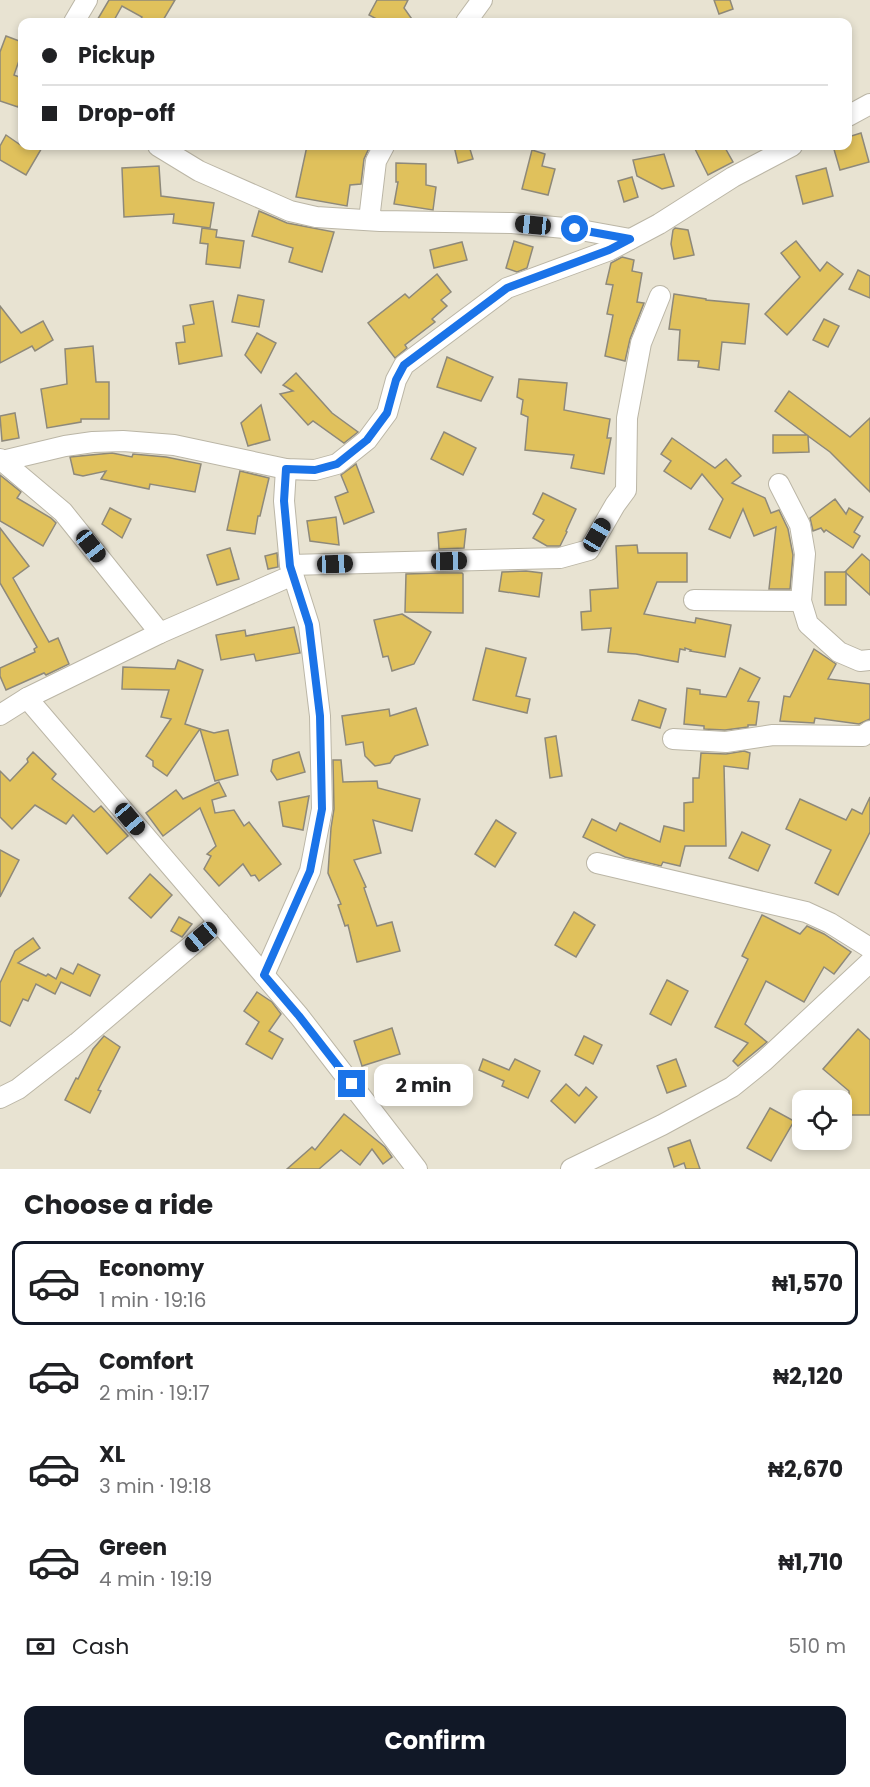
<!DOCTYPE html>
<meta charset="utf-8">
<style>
:root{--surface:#fff;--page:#f6f6f6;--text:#202124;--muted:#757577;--line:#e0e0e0;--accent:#111827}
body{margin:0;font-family:Poppins,sans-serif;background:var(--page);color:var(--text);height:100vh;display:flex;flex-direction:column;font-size:22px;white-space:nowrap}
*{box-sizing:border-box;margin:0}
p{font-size:20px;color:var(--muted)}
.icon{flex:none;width:33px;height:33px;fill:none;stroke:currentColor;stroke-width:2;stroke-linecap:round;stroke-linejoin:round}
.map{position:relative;height:1169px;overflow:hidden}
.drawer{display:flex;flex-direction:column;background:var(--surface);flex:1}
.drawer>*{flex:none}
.top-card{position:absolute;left:18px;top:18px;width:834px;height:132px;border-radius:12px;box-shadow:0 3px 9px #0003;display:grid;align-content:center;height:132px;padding:0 24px;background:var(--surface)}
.buttons{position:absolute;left:792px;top:1090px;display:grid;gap:12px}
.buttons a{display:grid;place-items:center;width:60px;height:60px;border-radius:12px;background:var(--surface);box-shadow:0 3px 9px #0003;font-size:30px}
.end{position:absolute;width:27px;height:27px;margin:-14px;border:8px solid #1a73e8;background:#fff;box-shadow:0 0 0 3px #fff}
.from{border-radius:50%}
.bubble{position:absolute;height:42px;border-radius:12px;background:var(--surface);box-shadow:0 3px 9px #0003;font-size:20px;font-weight:700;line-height:42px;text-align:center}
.car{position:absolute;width:18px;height:36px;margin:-18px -9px;border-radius:8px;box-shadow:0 0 4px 2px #0007;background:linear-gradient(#222 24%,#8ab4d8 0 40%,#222 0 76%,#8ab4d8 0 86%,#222 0)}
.top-card b{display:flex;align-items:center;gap:21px;height:57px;font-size:22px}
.top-card b+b{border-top:2px solid var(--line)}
.top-card i{width:15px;height:15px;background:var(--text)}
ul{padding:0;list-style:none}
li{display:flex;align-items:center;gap:18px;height:84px;margin:0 12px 9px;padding:0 12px;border:3px solid transparent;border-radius:12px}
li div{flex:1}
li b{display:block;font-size:22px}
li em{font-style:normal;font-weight:700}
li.on{border-color:var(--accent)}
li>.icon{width:54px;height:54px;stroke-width:1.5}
h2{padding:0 24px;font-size:27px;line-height:72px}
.pay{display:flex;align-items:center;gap:15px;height:66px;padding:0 24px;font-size:22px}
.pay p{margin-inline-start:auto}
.action{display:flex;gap:12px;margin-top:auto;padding:12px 24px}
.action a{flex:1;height:69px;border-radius:12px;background:var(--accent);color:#fff;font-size:24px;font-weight:700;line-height:69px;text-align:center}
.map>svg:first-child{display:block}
.building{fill:#e0c15c;stroke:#8e897a;stroke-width:1.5}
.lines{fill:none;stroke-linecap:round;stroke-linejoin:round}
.minor-casing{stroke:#bbb6a6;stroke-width:22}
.minor{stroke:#fff;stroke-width:20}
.route{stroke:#1a73e8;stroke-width:8}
</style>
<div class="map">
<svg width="870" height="1169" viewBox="0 0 870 1169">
<rect width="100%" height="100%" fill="#e8e3d2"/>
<g class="building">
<path d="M109,0H175L162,22H139L142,17L122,6L113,22H96Z"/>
<path d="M377,0H408L404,8L414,22H382L369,15Z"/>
<path d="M714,0H730L733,9L719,14Z"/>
<path d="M6,36L22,42V52L14,75L22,78V94L18,107L0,101V52Z"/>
<path d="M861,133L869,162L840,170L833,146H848V137Z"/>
<path d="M6,135L22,146H43L26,175L0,160V146Z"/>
<path d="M307,146H370L364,159L361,184L350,185L347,206L296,197Z"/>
<path d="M454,146H469L473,159L458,163Z"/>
<path d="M702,146H724L733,162L708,175L695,149Z"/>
<path d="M532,150L545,154L542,166L555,169L548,195L522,189Z"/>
<path d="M664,154L674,186L662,189L637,176L633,160Z"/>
<path d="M396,163L426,164V185L436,187L433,210L394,204L398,182H396Z"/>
<path d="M159,166L161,196L214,203L210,228L173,223L174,214L124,217L122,168Z"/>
<path d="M826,168L833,196L803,204L796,176Z"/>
<path d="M632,177L638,197L624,202L618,181Z"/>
<path d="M259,211L287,223L334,232L322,272L289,262L293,248L252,236Z"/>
<path d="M202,228L217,230L216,237L244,241L240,268L206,264L208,244L200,243Z"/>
<path d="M675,228L688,230L694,255L674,259L671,244L673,230Z"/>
<path d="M514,241L533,247L527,268L517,272L506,268Z"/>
<path d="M796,241L820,271L827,262L843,274L787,335L765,314L800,277L781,253Z"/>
<path d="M462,242L467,260L434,268L430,250Z"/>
<path d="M622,257L634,260L632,271L642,273L637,302L644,303L630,339L625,361L605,356L613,315L607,314L613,285L606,284L611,263Z"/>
<path d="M858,270L870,276V298L849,289Z"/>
<path d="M437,274L451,292L441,300L447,306L432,319L435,322L405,345L407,348L395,358L368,323L405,294L409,298Z"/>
<path d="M674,294L706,299V300L749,304L745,344L722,342L719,370L698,367L699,361L678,360L680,330L669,329Z"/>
<path d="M238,295L264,300L259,327L232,322Z"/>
<path d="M213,301L222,356L179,364L176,343L185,342L183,326L194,324L190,305Z"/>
<path d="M0,306L21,333L43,321L53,340L35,351L32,346L0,363Z"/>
<path d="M824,319L839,326L828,347L813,340Z"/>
<path d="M257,333L276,343L261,373L245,355Z"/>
<path d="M93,346L96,382H109V419H81V422L47,428L41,389L67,384L65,349Z"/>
<path d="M447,357L493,377L481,401L437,387Z"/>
<path d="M296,373L332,413L358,432L344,443L313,421L308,425L280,394L293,391L283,385Z"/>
<path d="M519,379L567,383L564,410L610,419L607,438H611L604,474L571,468L574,455L525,450L528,417L521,414L523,400L517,397Z"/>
<path d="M789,391L850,437L870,418V492L830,452L808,436L809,452L773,453V435H807L775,411Z"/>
<path d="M261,405L270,440L248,446L241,423Z"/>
<path d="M15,413L19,438L2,441L0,416Z"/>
<path d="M444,432L476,448L463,475L431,459Z"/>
<path d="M672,438L715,468L726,459L741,476L732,483L765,498L771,513L779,510L788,529L793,555L790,589H769L776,527L754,536L743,509L730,538L709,529L723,499L702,474L691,489L664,471L671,461L661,454Z"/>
<path d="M112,453L132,457L133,454L166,457L201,464L195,492L150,484L149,489L101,479L106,471L83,476L74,474L70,457Z"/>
<path d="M356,464L374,512L344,524L335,497L348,492L341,475Z"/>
<path d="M240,471L269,478L260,516H258L255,534L227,530Z"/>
<path d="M0,475L21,492L17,498L51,518L56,523L43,546L0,521Z"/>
<path d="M543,493L576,509L566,531L567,532L560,546H547L533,538L544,520L533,514Z"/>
<path d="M835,499L846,514L849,508L863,517L854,532L860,536L853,548L826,530L824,532L821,528L813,531L810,518Z"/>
<path d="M110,508L131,519L122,538L102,524Z"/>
<path d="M336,517L339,545L310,541L307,521Z"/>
<path d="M0,528L29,566L13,578L49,642L58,638L69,664L46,675L44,673L6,690L0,676V668L35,652L34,649L37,647L0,583Z"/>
<path d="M466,529L464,548L439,549L438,533Z"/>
<path d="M637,545L638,553H687V582H657L644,614L695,623L696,618L731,625L725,657L690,651L691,650L685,648V650L680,649L678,662L636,654L608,652L611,628L582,630L581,612L591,611L590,590L618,588L616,546Z"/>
<path d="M230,548L239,579L217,585L207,555Z"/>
<path d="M277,553L278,567L268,569L265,556Z"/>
<path d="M862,554L870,561V595L845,572Z"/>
<path d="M526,571L542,573L539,597L499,591L502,572Z"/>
<rect x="825" y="572" width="21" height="33"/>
<path d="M439,573H462L463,574V613L405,612L406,574Z"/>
<path d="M402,614L431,632L414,664L392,671L388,656L383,657L374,620Z"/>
<path d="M294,627L300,653L256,661L254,654L221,660L216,635L245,630L246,636Z"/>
<path d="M486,648L526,658L516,696L530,699L527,713L473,700Z"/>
<path d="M814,649L836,664L828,679L870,684V719L859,724L815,718L814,723L780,721L784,696L790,697Z"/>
<path d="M178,660L203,670L185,724L200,729L167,776L153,766V761L146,756L171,719L161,717L169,690L122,689L123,667L175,669Z"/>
<path d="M740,668L760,678L748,701L759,702L756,725H748V727L725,730L704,729V726L684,724L687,688L700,690V694L726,697Z"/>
<path d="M639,700L666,709L660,728L632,720Z"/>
<path d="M416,708L428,745L395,756L390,763L375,766L365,756L363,742L346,745L342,716L389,709L390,716Z"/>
<path d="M200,729L214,733L228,730L238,775L215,781Z"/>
<path d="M556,736L562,776L550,778L545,738Z"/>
<path d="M744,751L750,753L748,769L724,766L726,846H685L680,866L663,862L661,866L625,857L583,837L592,819L616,831L620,823L660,842L664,826L684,831V803L693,802V778H699L701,753L726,754Z"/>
<path d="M33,752L56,774L52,779L94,812L101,806L128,836L107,854L73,815L66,824L35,805L12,829L0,817V771L10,781L28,762L27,759Z"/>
<path d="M299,752L305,772L277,780L271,771L273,760Z"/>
<path d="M333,760H341L343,782L377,781L378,788L420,799L412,831L373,820L381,853L354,860L366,887L364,888L377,926L392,922L400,951L357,962L348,925L345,926L338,905L341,904L328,873L331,828L334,809Z"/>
<path d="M219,782L226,796L212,800L215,813L234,810L244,826L249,822L281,864L259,881L255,875L251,876L243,864L219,886L204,869L211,856L207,854L216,846L200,808L163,836L146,813L176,790L183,799Z"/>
<path d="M309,796L303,830L283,826L279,802Z"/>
<path d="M870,797V832L838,895L815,883L831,850L786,829L800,799L846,820L852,809L862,814Z"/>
<path d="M496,820L516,833L495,867L475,854Z"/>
<path d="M742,832L770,845L758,871L729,858Z"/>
<path d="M0,850L19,860L0,897Z"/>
<path d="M150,874L172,895L151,918L129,898Z"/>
<path d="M574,912L595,925L576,957L555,945Z"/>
<path d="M762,915L800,934L807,926L824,934L851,952L834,974L824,967L804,1002L766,981L745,1024L767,1042L738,1066L733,1061L748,1043L715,1027L748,959L742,956Z"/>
<path d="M179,917L192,924L182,937L171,931Z"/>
<path d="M33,938L40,948L18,963L46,976L48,974L56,979L61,968L73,974L78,964L100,975L90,996L61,982L55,994L36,984L28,1001L23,999L10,1026L0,1021V983L15,951Z"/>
<path d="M667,980L688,991L671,1025L650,1014Z"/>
<path d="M257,992L272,1002L281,1014L269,1031L283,1039L272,1059L246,1044L259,1022L244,1011Z"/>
<path d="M392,1028L400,1054L362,1066L354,1041Z"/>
<path d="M858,1029L870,1040V1115H849V1091L823,1069Z"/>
<path d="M104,1036L120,1047L98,1090L101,1091L90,1113L65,1100L76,1078L78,1079L93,1049Z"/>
<path d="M584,1036L602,1045L593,1064L575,1055Z"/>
<path d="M483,1059L509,1070L515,1059L540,1071L528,1098L502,1086L504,1081L479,1070Z"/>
<path d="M676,1059L686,1086L667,1093L657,1066Z"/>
<path d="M566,1084L579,1096L586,1087L597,1097L575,1123L551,1101Z"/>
<path d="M770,1108L794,1121L771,1161L747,1148Z"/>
<path d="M344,1114L385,1147L392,1157L383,1164L372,1149L360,1165L341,1150L319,1169H287L312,1147L315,1150Z"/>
<path d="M690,1140L700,1169H686L684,1163L674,1167L668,1148Z"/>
</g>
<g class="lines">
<g class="minor-casing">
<g id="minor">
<path d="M74,22L87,0"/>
<path d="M466,22L482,0"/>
<path d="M848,116L870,104"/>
<path d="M158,146L199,171L290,211L316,217L380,221L512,223L575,229L630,239"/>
<path d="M369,220L376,161L384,146"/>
<path d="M0,459L63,512L160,633"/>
<path d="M2,461L65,446L93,442L123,441L174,445L286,469L315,470L337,464L367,440L387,413L396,380L404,365L507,288L610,250L659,224L733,177L792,146"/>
<path d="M779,484L800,525L805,554L801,601L808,624L839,652L860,661L870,660"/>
<path d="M290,565L560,558L589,550L615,505L626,490L627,418L641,343L660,296"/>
<path d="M694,600L801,601"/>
<path d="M27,698L299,1016L417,1169"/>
<path d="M0,715L27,698L160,633L293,575"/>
<path d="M673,739L726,742L773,735L863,736L870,731"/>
<path d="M597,863L806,912L830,923L870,948"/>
<path d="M264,975L310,871L322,809L320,716L309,625L290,565L284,501L286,469"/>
<path d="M0,1098L18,1089L77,1043L219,922"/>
<path d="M571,1169L662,1125L732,1087L764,1061L870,962"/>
</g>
</g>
<use href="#minor" class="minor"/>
</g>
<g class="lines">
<path class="route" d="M352,1084L299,1016L264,975L310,871L322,809L320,716L309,625L290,566L284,501L286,469L315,470L337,464L367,440L387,413L396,380L404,365L507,288L609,250L630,239L575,229"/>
</g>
</svg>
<div class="buttons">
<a><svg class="icon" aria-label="locate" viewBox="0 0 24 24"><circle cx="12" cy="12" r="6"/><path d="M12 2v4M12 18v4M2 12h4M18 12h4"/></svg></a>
</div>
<i class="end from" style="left:575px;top:229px"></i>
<i class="end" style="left:352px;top:1084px"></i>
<div class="bubble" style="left:374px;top:1064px;width:99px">2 min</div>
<i class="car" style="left:533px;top:225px;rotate:276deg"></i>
<i class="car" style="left:597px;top:535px;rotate:30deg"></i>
<i class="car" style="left:91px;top:546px;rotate:142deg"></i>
<i class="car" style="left:449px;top:561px;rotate:89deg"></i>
<i class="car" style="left:335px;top:564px;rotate:88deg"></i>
<i class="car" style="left:130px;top:819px;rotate:140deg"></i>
<i class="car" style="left:201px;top:937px;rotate:230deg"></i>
<div class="top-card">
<b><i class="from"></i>Pickup</b>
<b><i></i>Drop-off</b>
</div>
</div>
<section class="drawer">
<h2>Choose a ride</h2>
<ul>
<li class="on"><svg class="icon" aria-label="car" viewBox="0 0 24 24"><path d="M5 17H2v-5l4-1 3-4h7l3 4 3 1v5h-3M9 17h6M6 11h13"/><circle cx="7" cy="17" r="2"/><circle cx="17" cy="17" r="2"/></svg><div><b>Economy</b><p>1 min · 19:16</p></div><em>₦1,570</em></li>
<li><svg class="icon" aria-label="car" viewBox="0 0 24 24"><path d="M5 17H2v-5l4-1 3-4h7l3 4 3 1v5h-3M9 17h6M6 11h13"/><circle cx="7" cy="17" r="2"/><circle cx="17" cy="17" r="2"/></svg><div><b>Comfort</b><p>2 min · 19:17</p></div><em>₦2,120</em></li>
<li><svg class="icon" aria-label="car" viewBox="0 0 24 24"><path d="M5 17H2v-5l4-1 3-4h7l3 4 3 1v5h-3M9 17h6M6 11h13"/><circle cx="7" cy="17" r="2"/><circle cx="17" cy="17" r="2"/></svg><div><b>XL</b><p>3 min · 19:18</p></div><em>₦2,670</em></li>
<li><svg class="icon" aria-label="car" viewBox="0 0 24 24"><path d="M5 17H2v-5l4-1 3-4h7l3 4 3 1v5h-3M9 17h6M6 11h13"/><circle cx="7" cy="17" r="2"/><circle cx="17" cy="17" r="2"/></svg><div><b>Green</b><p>4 min · 19:19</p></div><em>₦1,710</em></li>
</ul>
<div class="pay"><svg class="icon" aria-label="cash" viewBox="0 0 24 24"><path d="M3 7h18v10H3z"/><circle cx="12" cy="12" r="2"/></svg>Cash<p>510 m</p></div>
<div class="action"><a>Confirm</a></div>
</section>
